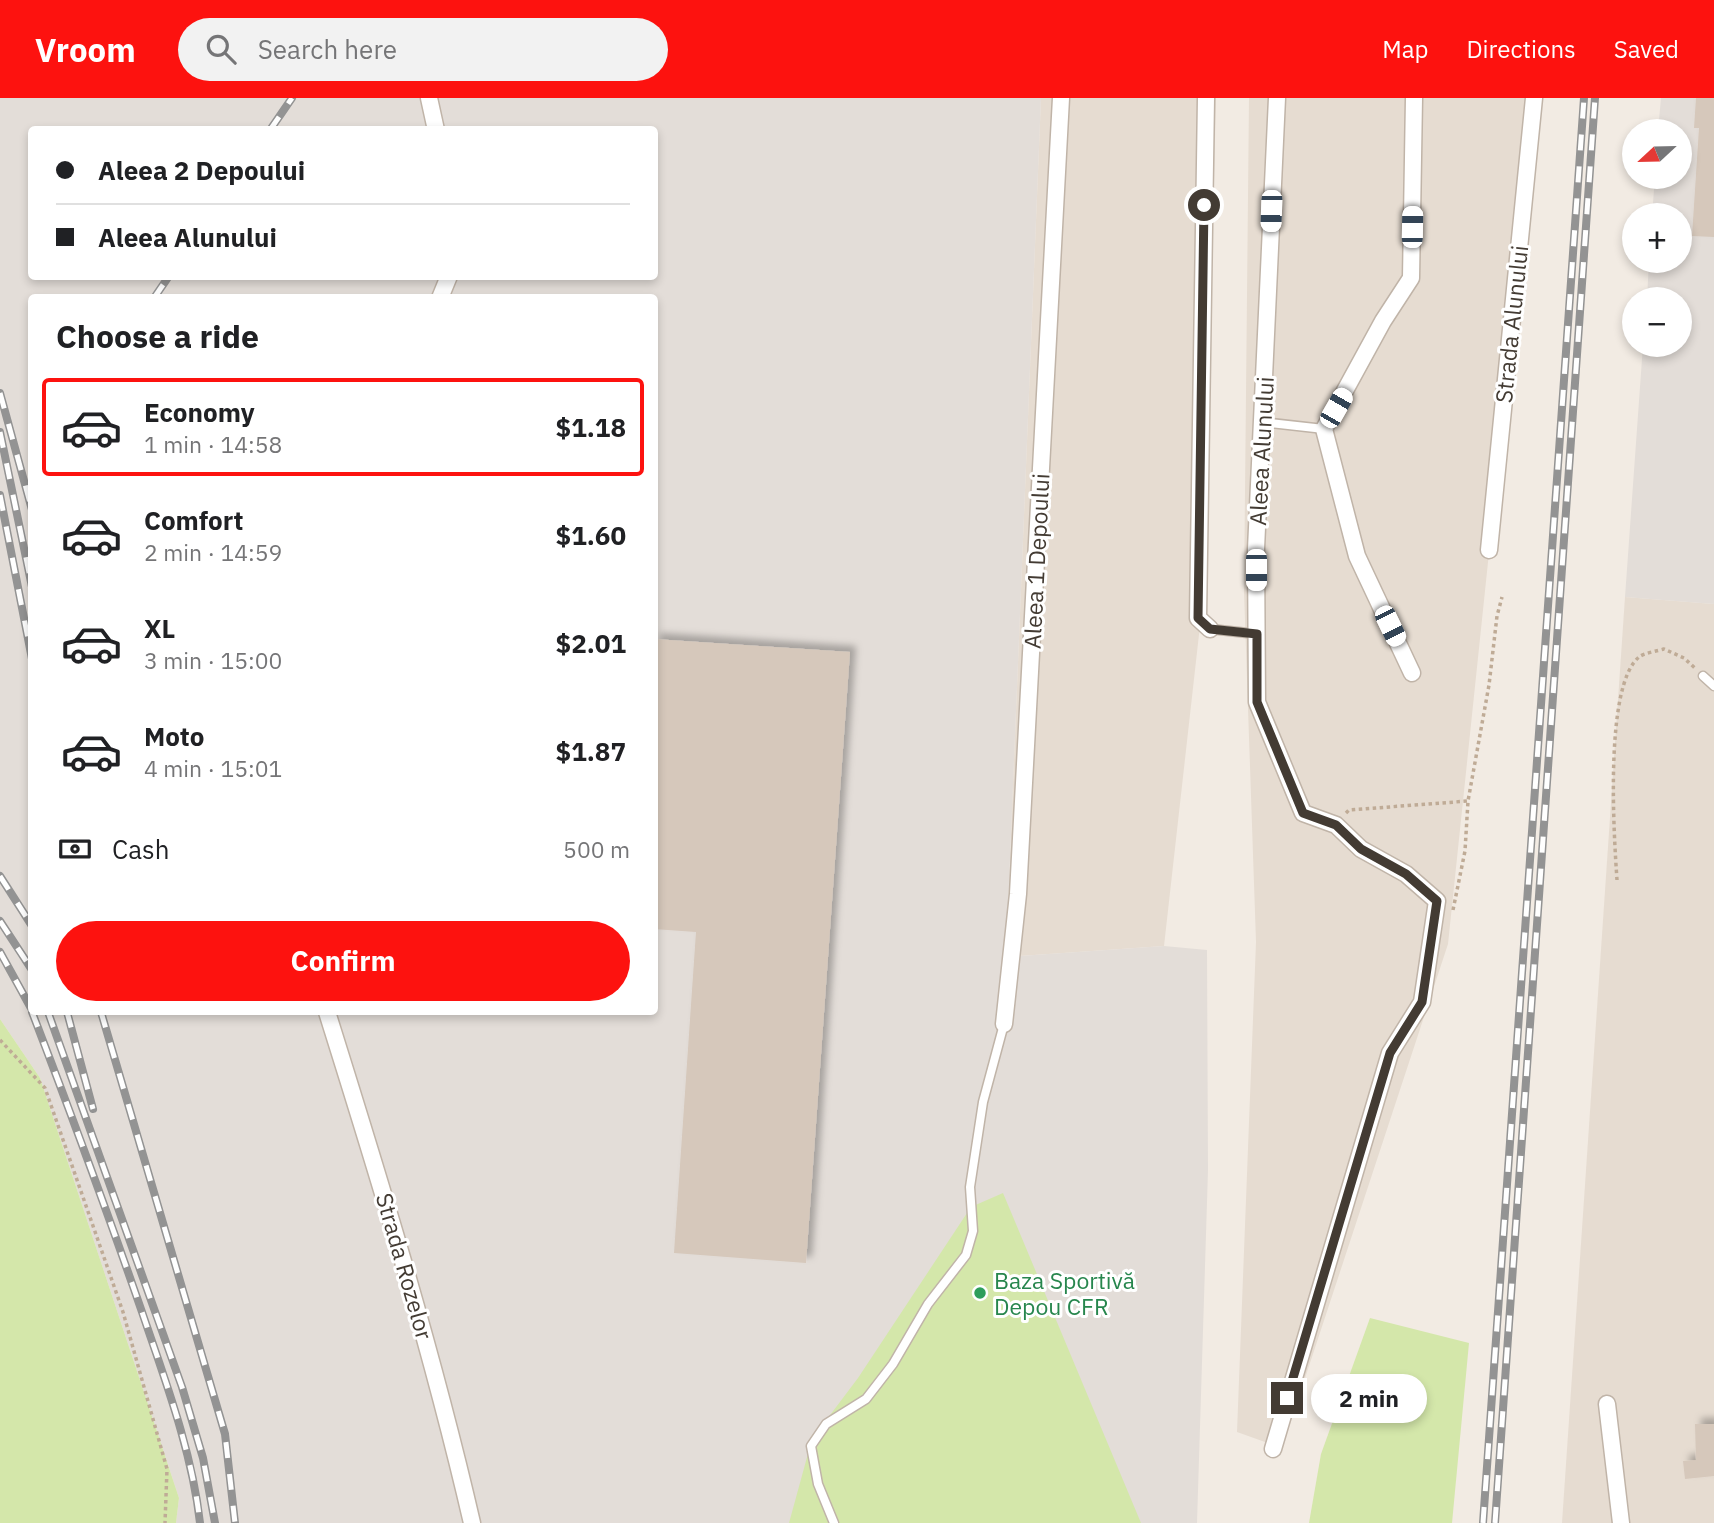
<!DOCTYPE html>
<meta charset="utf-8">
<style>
:root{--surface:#fff;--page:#f2f2f2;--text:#202124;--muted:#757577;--line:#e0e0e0;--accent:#fd120f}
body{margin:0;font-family:"IBM Plex Sans",sans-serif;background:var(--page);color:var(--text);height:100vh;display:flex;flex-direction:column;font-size:26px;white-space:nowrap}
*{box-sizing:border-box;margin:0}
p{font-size:23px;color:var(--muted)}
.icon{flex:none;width:38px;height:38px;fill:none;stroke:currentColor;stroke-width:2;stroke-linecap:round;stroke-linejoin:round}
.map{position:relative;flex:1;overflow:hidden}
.drawer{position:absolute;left:28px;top:196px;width:630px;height:721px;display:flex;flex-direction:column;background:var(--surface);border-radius:7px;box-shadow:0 4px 10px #0003}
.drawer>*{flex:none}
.banner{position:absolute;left:28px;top:28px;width:630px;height:154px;border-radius:7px;box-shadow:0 4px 10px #0003;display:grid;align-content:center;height:154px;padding:0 28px;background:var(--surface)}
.needle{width:46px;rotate:248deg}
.controls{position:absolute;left:1622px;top:21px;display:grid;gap:14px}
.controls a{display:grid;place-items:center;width:70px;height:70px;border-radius:50%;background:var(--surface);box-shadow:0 4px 10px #0003;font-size:35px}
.end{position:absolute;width:32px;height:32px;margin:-16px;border:9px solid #433b33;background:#fff;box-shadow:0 0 0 4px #fff}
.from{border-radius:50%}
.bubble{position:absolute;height:49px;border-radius:24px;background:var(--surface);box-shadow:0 4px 10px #0003;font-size:23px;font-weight:700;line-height:49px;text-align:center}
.car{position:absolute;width:21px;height:42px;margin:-21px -10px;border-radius:9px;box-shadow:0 0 5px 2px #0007;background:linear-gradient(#fff 24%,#345 0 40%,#fff 0 76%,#345 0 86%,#fff 0)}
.banner b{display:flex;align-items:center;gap:24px;height:66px;font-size:26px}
.banner b+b{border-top:2px solid var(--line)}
.banner i{width:18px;height:18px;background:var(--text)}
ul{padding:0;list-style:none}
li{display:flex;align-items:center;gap:21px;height:98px;margin:0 14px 10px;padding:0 14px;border:4px solid transparent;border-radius:7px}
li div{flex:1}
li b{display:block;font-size:26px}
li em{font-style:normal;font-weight:700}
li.selected{border-color:var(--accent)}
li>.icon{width:63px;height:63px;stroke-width:1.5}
h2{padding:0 28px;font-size:32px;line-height:84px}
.pay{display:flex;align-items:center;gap:18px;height:77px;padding:0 28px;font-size:26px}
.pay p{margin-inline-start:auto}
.button{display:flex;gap:14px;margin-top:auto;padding:14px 28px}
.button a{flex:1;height:80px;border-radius:42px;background:var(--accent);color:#fff;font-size:28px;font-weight:700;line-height:80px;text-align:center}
header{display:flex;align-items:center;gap:42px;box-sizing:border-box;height:98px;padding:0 35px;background:var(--accent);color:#fff}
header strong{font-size:33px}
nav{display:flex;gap:38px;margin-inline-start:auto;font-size:24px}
.search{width:490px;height:63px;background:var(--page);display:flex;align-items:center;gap:18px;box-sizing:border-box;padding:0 24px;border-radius:38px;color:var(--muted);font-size:26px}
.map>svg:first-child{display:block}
.residential{fill:#e6dcd1}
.industrial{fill:#e3ddd8;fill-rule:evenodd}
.green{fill:#d4e7aa}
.building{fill:#d6c8bb;filter:url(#shadow)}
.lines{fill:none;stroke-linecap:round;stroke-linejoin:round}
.service-casing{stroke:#c0b4a8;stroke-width:11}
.minor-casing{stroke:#c0b4a8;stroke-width:19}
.path{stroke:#bfab96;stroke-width:3.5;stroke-dasharray:3.5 3.5;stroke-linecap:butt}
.service{stroke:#fff;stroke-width:8}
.minor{stroke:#fff;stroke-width:16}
.rail-casing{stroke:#939393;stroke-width:8}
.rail{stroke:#fff;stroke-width:5;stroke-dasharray:16;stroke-linecap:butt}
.route{stroke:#433b33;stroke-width:9}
.leisure-dot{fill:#2e9e5b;stroke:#fff;stroke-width:2.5}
.labels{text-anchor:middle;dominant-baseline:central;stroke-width:6;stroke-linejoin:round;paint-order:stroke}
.street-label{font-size:23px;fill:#433b33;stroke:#fff}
.leisure-label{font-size:23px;fill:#27864d;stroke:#fff;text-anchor:start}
</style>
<header>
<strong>Vroom</strong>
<div class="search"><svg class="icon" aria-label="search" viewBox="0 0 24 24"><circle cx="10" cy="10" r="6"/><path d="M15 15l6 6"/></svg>Search here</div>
<nav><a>Map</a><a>Directions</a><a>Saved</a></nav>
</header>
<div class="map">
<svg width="1714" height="1425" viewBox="0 0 1714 1425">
<defs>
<filter id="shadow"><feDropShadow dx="6" dy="-6" stdDeviation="3.5" flood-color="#0004"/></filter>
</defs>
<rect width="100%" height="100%" fill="#f2ebe3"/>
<g class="residential">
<path d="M1041,0H1216L1204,492L1164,848L1006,859Z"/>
<path d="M1249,0H1527L1494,407L1448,846L1282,1350L1237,1334L1256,844L1244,493Z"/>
<path d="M1625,499L1714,506V1425H1562Z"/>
</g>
<g class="industrial">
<path d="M0,0H1041L1006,859L1164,848L1207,852L1208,1072L1197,1425H176L179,1400L40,980L0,921ZM32,32H654V178H32ZM32,200H654V914H32Z"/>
<path d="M1661,0H1714V506L1625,499L1643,247H1680V201H1647L1649,163H1680V117H1652L1655,79H1680V33H1658Z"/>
</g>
<g class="green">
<path d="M0,921L40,980L179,1400L176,1425H0Z"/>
<path d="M1003,1095L1141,1425H789L812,1341L858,1280L971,1109Z"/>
<path d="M1370,1220L1469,1245L1452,1425H1309L1321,1356Z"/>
</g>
<g class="building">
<path d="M1696,0H1714V139L1692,138L1699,30H1694Z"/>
<path d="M654,541L850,554L806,1165L674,1155L696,834L654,831Z"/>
<path d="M1695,1326H1714V1378L1685,1381L1683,1363L1696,1362Z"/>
</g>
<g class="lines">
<g class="service-casing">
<g id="service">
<path d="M1262,324L1324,331"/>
<path d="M1210,531L1257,536"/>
<path d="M1703,578L1714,588"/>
<path d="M834,1425L818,1386L811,1348L826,1326L866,1301L893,1266L928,1206L966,1157L973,1133L970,1089L983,1004L1004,926"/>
</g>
</g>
<g class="minor-casing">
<g id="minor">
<path d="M429,0L436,32"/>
<path d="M1206,0L1198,520L1210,531"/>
<path d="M440,200L449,178"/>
<path d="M1489,452L1534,0"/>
<path d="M1412,575L1357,458L1324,331L1383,223L1411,180L1414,0"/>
<path d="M327,914C380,1083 432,1252 472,1425"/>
<path d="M1004,926L1018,796L1061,0"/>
<path d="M1607,1306L1621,1425"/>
<path d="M1273,1351L1390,955L1422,904L1437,803L1406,776L1361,751L1336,727L1303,715L1257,604L1256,451L1277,0"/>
</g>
</g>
<g class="path">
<path d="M1346,715L1349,712L1468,703"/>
<path d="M1617,782C1614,738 1604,588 1639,559C1644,555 1657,553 1664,551L1684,560L1696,571"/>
<path d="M1453,812L1465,753L1468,703L1489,587L1497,518L1502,499"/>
<path d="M0,942L45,990L123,1214L167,1371L165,1425"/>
</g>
<use href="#service" class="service"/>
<use href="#minor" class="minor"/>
<g class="rail-casing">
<g id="rail">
<path d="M270,32L292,0"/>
<path d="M154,200L169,178"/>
<path d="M0,295L32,412"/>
<path d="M0,334L32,489"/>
<path d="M0,397L32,561"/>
<path d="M0,778L32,828"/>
<path d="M0,823L32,872"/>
<path d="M0,854L32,912"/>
<path d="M32,914C70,1013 107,1113 142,1214C165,1282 192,1353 200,1425"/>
<path d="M48,914L182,1289L203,1360L215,1425"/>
<path d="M67,914L93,1011"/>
<path d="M101,914L225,1336L235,1425"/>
<path d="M1483,1425L1584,0"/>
<path d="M1495,1425L1595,0"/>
</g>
</g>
<use href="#rail" class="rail"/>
</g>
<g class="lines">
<path class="route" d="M1204,107L1198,520L1210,531L1257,536V604L1303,715L1336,727L1361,751L1406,776L1437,803L1422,904L1390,955L1287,1300"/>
</g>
<circle class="leisure-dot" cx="980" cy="1195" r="7"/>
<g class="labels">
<g class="street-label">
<text transform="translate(1511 226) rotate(-84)">Strada Alunului</text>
<text transform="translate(1261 353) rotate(-87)">Aleea Alunului</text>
<text transform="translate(1036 463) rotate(-87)">Aleea 1 Depoului</text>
<text transform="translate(405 1168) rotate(74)">Strada Rozelor</text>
</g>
<g class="leisure-label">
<text x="994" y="1182">Baza Sportivă<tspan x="994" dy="26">Depou CFR</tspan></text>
</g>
</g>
</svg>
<div class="controls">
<a><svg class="needle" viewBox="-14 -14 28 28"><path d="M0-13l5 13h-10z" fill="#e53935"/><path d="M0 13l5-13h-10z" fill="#757577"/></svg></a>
<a>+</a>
<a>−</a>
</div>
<i class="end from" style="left:1204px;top:107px"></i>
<i class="end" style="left:1287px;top:1300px"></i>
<div class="bubble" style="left:1311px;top:1276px;width:116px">2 min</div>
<i class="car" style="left:1271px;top:113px;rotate:182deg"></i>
<i class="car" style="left:1412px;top:129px;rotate:1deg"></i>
<i class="car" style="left:1336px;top:310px;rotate:30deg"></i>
<i class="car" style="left:1256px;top:472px;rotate:180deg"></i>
<i class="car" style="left:1390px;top:528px;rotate:154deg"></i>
<div class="banner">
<b><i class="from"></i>Aleea 2 Depoului</b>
<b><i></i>Aleea Alunului</b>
</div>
<section class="drawer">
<h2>Choose a ride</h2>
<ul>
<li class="selected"><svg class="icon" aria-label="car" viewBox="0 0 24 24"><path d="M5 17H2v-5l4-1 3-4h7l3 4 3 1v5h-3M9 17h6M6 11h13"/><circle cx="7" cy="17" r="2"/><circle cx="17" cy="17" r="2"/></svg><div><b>Economy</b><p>1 min · 14:58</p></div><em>$1.18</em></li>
<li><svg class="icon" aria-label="car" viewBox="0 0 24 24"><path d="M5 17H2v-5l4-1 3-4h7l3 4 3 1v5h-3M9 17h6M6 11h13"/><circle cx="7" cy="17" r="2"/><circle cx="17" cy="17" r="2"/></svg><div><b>Comfort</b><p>2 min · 14:59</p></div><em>$1.60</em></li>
<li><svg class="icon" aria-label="car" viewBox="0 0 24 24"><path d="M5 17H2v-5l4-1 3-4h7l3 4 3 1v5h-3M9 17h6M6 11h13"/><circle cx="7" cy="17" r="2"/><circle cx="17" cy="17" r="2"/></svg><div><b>XL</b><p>3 min · 15:00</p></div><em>$2.01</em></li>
<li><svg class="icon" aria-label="car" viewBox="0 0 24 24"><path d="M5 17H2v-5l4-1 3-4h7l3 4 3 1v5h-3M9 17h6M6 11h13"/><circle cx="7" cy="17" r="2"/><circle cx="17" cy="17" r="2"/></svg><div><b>Moto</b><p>4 min · 15:01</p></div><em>$1.87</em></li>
</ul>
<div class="pay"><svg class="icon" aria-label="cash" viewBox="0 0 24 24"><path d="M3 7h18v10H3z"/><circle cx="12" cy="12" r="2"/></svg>Cash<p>500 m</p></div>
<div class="button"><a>Confirm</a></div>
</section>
</div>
